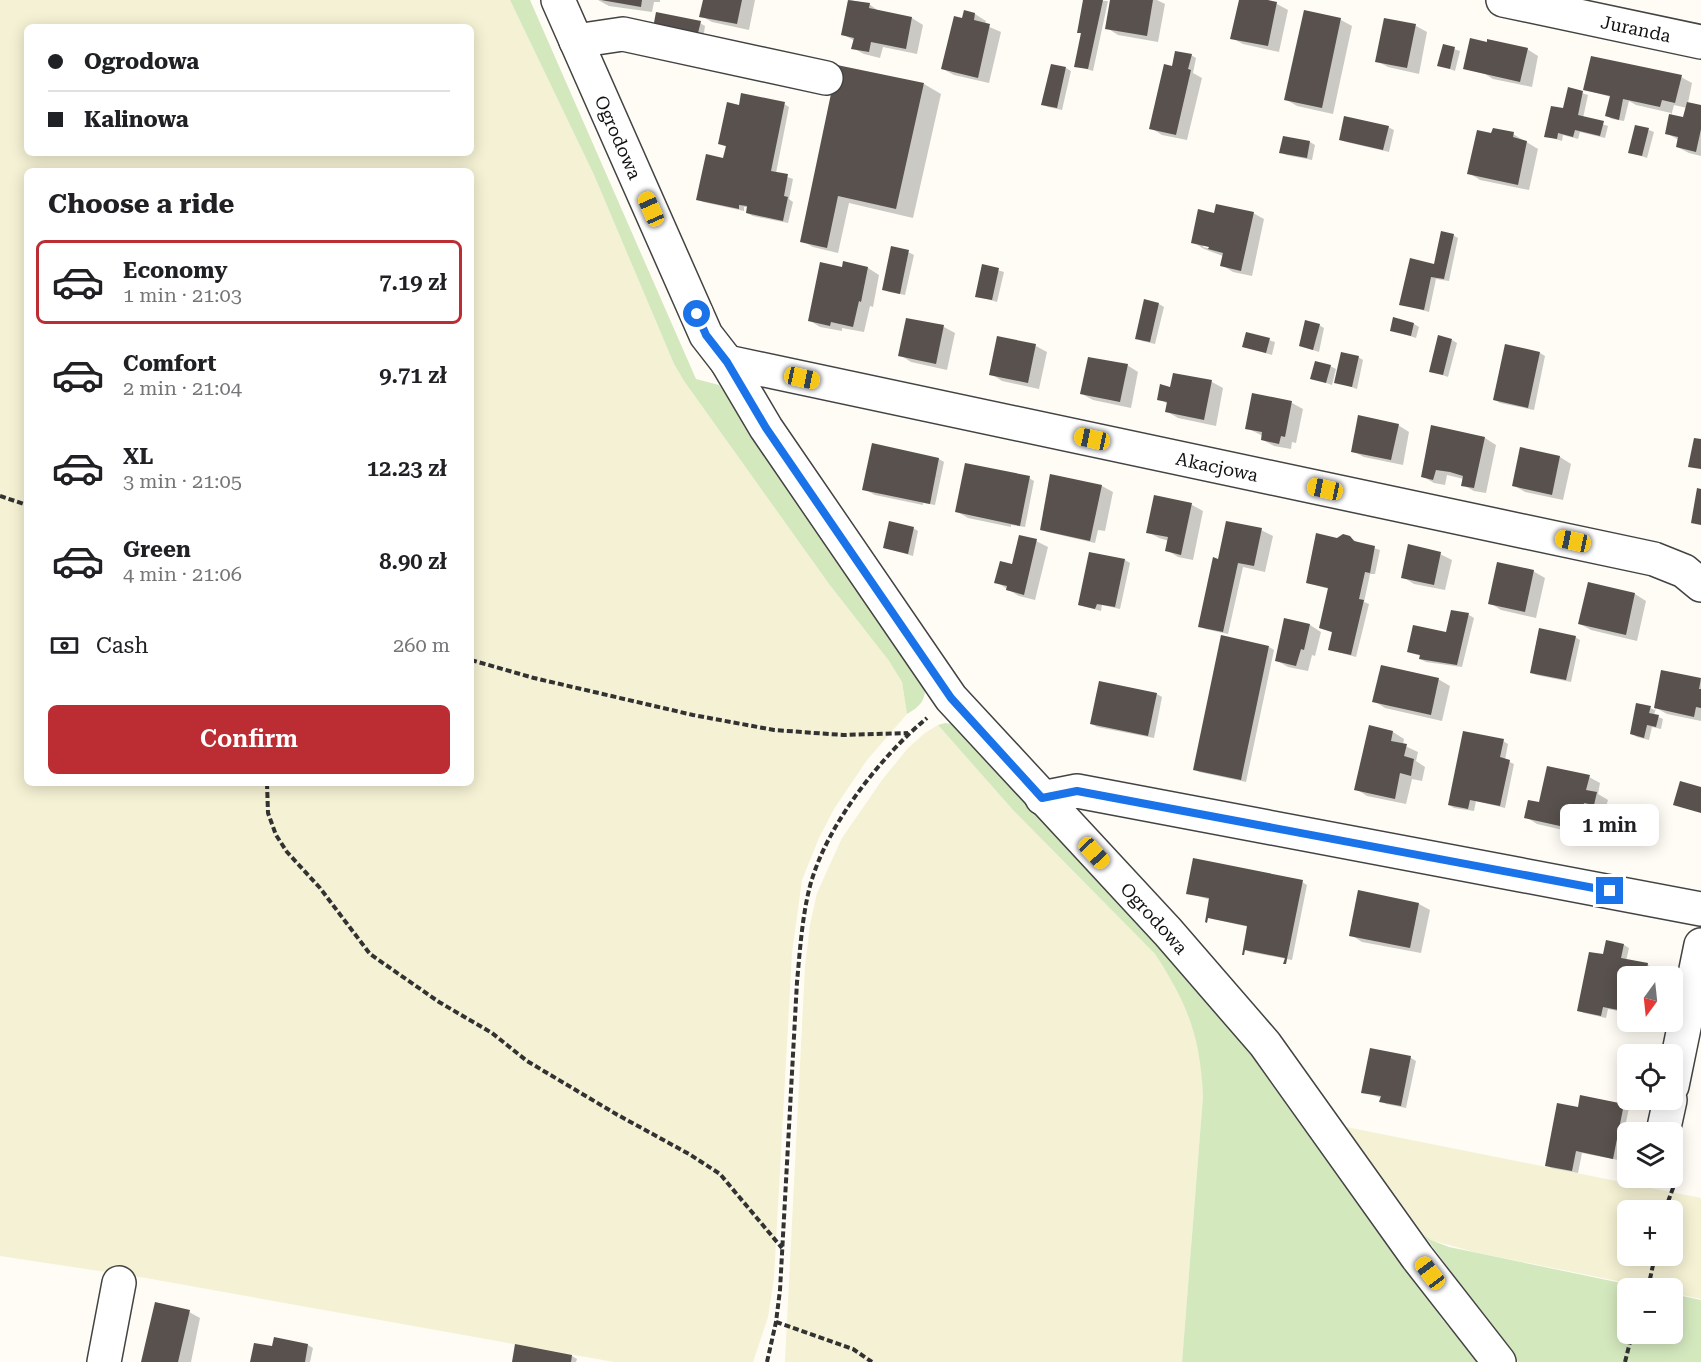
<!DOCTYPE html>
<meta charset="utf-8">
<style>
:root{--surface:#fff;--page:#f6f6f6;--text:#202124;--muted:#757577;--line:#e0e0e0;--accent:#bc2d33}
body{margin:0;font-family:"Roboto Serif",serif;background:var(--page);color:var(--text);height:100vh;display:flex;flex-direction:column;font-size:22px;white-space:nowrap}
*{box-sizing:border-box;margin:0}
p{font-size:20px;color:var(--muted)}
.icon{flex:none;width:33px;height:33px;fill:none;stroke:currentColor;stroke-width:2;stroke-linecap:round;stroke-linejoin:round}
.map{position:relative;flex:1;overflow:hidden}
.side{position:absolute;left:24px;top:168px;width:450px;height:618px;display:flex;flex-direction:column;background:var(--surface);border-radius:9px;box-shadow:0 3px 15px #0003}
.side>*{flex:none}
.top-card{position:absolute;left:24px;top:24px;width:450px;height:132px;border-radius:9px;box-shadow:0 3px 15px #0003;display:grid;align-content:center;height:132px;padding:0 24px;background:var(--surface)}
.needle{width:39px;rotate:195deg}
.controls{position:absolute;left:1617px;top:966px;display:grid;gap:12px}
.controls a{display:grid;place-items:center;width:66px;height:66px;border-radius:9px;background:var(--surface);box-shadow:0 3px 15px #0003;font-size:30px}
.end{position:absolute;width:27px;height:27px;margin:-14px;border:8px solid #1a73e8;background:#fff;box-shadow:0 0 0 3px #fff}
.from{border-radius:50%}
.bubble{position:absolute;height:42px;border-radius:9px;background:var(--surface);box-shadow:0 3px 15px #0003;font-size:20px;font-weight:600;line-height:42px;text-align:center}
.car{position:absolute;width:18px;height:36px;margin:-18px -9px;border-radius:8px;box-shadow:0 0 4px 2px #0007;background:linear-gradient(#f5c518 24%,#345 0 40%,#f5c518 0 76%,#345 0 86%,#f5c518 0)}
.top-card b{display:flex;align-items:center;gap:21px;height:57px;font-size:22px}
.top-card b+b{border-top:2px solid var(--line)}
.top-card i{width:15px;height:15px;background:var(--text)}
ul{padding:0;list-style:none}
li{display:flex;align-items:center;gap:18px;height:84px;margin:0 12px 9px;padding:0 12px;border:3px solid transparent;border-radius:9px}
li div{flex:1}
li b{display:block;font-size:22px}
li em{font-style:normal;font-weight:600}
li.on{border-color:var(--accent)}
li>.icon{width:54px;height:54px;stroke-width:1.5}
h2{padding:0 24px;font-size:27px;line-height:72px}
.pay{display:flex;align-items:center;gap:15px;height:66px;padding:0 24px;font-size:22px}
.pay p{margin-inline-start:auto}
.cta{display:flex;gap:12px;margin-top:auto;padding:12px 24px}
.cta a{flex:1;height:69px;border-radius:9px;background:var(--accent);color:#fff;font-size:24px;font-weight:600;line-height:69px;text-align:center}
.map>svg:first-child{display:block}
.farmland{fill:#f4f1d4;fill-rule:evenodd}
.green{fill:#d4e8be}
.shadow{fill:#0003;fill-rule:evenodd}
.building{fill:#58514d}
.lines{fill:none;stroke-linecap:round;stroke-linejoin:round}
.minor-casing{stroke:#434343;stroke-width:36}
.path{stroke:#323232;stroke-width:4;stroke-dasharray:6 3;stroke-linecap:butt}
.minor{stroke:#fff;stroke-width:33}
.route{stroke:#1a73e8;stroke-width:8}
.labels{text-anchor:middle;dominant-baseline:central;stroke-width:6;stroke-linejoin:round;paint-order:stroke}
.street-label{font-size:18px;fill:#101010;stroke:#fff}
</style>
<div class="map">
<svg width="1701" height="1362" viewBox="0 0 1701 1362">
<rect width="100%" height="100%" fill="#fefcf4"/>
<g class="farmland">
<path d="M0,0H510L594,175L674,364L684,381L829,584L889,661L902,682L907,714L867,760L834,809L819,838L802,880L792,953L774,1278L768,1317L753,1362H614L146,1278L0,1256ZM27,27H471V153H27ZM27,171H471V783H27Z"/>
<path d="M938,725L1013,810L1155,954L1172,981L1192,1021L1202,1069L1203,1096L1182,1362H785L805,966L810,925L817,893L842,838L882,780L908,748L925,733Z"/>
<path d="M1346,1127L1701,1198V1299L1673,1293L1672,1288H1652L1474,1252L1431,1240L1424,1235ZM1628,1210H1672V1256H1628Z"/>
</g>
<g class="green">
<path d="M510,0H530L696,379L719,385L750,426L925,686C926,701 919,707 907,714L902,682L889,661L829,584L684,381L674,364L594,175Z"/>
<path d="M945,723L952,724L959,727L1113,896L1242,1042L1329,1159L1442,1319L1478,1362H1182L1203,1096C1200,1035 1188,1005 1155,954L1013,810L938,725Z"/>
<path d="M1424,1235L1431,1240L1449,1247L1645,1288H1628V1334H1672L1673,1294L1701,1300V1362H1518Z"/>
</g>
<g class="shadow">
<path d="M598,0H660V2H654L652,12L609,6Z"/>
<path d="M704,0H755L749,30L712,22L701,16Z"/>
<path d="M850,0L869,4L880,12L912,18L923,25L917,54L883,47L880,58L864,54L853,48L855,41L842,34Z"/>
<path d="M1085,0L1108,1L1093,71L1076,66L1082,34L1078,32Z"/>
<path d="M1112,0H1157L1165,4L1158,42L1118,35L1107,28Z"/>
<path d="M1240,0H1261L1277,4L1288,10L1279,52L1243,44L1232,38Z"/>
<path d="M965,12L975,14L986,21L985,25L1001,32L989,83L954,75L943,69Z"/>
<path d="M1305,12L1341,20L1352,26L1333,114L1297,106L1285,99Z"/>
<path d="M1386,20L1416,26L1427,32L1419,74L1388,67L1377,61Z"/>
<path d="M700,23L705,26L703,39L660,30Z"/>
<path d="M1444,46L1460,51L1455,71L1439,65Z"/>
<path d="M1527,49L1538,56L1532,87L1493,79L1485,74L1465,69Z"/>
<path d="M1191,55L1196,58L1193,73L1202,78L1187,140L1162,135L1151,128L1174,68Z"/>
<path d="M1066,68L1071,71L1062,110L1048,107L1043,104Z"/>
<path d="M1681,77L1692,83L1688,103L1701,106V156L1689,153L1677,147L1679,140L1666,133L1671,113L1636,105L1629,101L1624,121L1612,119L1607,116L1611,97L1585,90ZM1674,105L1687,108L1684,119L1671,116Z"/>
<path d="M924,84L941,94L913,218L849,203L838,253L813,247L802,241Z"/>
<path d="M1569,89L1588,95L1583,118L1608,126L1605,138L1580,132L1578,139L1563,135L1562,141L1546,136L1564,110Z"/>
<path d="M784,104L789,107L776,173L793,179L789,199L793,202L788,223L753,216L747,213L748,207H744V211L703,202L698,199L724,160L727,147L720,144Z"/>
<path d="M1388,127L1394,130L1389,152L1346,142L1341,140Z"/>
<path d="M1649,130L1654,132L1647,158L1629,152Z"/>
<path d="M1513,134L1538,149L1529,190L1480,180L1469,173L1493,135Z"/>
<path d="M1310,142L1315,145L1312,160L1286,155L1281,152Z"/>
<path d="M1253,213L1264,219L1252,276L1233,272L1222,265L1223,256L1204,249L1193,242L1215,214ZM1203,244L1216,250L1203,247Z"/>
<path d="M1453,235L1458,238L1449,281L1436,279L1429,312L1401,304L1435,265Z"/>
<path d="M908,252L914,255L905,295L889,292L884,289Z"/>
<path d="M844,263L868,268L879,275L873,307L870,306L864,332L842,328V331L820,327L809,320L843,269Z"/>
<path d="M983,266L1004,272L997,302L976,296Z"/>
<path d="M1159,304L1164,307L1155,344L1142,341L1137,338Z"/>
<path d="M907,320L944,327L955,333L947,370L911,362L900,355Z"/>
<path d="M1414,324L1419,327L1416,338L1391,330Z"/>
<path d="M1319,325L1324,328L1319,352L1300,346Z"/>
<path d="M1247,333L1275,342L1272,355L1244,347Z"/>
<path d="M998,338L1036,346L1047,352L1039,389L1002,381L991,374Z"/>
<path d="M1452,340L1457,343L1448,377L1430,371Z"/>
<path d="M1540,353L1545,356L1534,410L1500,403L1495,400Z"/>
<path d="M1358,357L1363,360L1357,389L1336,382Z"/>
<path d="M1127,365L1138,372L1131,408L1093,400L1082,394Z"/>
<path d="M1330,366L1336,369L1332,385L1312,378Z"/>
<path d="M1174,374L1212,382L1223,388L1216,426L1178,418L1166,411L1168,404L1159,399L1171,388Z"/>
<path d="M1254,395L1292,403L1303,409L1296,443L1292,442L1291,449L1274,446L1263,440V436L1247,428Z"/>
<path d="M1398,425L1409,432L1403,465L1364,457L1352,451Z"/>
<path d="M1485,438L1496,445L1486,493L1474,491L1463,485L1464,479L1447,475L1445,485L1434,483L1422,476Z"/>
<path d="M1521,449L1560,457L1571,464L1563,500L1525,492L1513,485Z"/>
<path d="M939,459L944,462L935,505L923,503V505L875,495L864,489Z"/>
<path d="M1029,478L1034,481L1025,527L1011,525V527L968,518L956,511Z"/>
<path d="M1102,486L1113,492L1105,531L1098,530L1095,543L1047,532L1042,529Z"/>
<path d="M1155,497L1192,505L1203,511L1193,560L1178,557L1167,550L1169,541L1159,538L1148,532Z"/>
<path d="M913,528L918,531L913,556L885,548Z"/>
<path d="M1261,530L1273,536L1265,572L1243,567L1228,634L1205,629L1200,626L1220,560Z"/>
<path d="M1350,537L1358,543L1380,550L1375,574H1370L1364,602L1369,604L1356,657L1330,650L1339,635L1320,628L1329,589L1307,583L1338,539Z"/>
<path d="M1036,541L1048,547L1035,600L1019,596L996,582Z"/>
<path d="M1440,554L1452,560L1445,590L1414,584L1403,577Z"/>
<path d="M1125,560L1130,563L1120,609L1102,605L1101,611L1079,605Z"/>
<path d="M1533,571L1545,578L1536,618L1501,610L1490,603Z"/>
<path d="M1589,584L1635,594L1646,601L1637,641L1591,630L1580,624Z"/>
<path d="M1469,615L1474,618L1462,667L1426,662L1420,659L1421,656L1408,652L1447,634Z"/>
<path d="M1286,620L1310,625L1321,632L1315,656L1312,655L1308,671L1288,667L1276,660Z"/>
<path d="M1575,637L1580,640L1571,682L1536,675L1531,672Z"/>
<path d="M1269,647L1274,650L1246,782L1199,772L1194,769Z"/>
<path d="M1662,671L1701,680V721L1667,714L1656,708L1654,715L1663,719L1661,729L1652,727L1649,740L1637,737L1632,734L1650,708L1655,710Z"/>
<path d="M1438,679L1450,686L1442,721L1385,708L1374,701Z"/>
<path d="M1157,694L1162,697L1154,738L1097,727L1092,724Z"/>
<path d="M1370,727L1393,732L1404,739L1403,745L1418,752L1416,761L1425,767L1422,781L1412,779L1406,804L1367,796L1356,789Z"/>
<path d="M1503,741L1508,744L1505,760L1514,764L1505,808L1476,801L1474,811L1454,808L1449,805Z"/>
<path d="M1589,777L1600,783L1598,794L1608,800L1605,810L1595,808L1589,836L1537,824L1526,817Z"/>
<path d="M1302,882L1307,885L1292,960L1250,952L1244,949L1249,927L1213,919L1208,916L1211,900L1187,893Z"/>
<path d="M1419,904L1430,910L1421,953L1362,942L1351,935Z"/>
<path d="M1624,945L1629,948L1626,961L1648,965L1653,968L1651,976H1628V1013L1608,1009L1606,1018L1584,1013L1579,1011L1604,956Z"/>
<path d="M1372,1050L1411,1058L1416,1061L1406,1108L1386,1104L1381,1101L1382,1098L1363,1092Z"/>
<path d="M1623,1105L1629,1108L1618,1160L1582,1153L1578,1173L1551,1168L1546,1165L1579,1109Z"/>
<path d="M189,1312L200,1318L191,1362H143Z"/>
<path d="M308,1345L313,1348L310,1362H252L273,1348Z"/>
<path d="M572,1356L577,1359L576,1362H513Z"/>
</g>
<g class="building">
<path d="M601,0H642L641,7Z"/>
<path d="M703,0H742L737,24L699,17Z"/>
<path d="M848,0L870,3L869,8L912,17L906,49L871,42L869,52L851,49L854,38L841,35Z"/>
<path d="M1083,0H1103L1088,69L1074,67L1081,33H1077Z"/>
<path d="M1110,0H1153L1147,36L1105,29Z"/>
<path d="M1239,0H1268L1277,2L1268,46L1230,39Z"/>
<path d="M964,10L975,13L974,20L990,24L978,78L941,69L954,16L962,18Z"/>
<path d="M1304,10L1341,18L1322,108L1284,100Z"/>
<path d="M656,12L701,21L697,37L653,28Z"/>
<path d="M1384,18L1416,24L1407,68L1375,62Z"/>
<path d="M1470,38L1487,42V39L1528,48L1520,82L1463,69Z"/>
<path d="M1443,44L1455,47L1450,69L1437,66Z"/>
<path d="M1175,51L1192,54L1188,69L1191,70L1176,135L1149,129L1164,64L1172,66Z"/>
<path d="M1591,56L1682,75L1675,103L1662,100L1660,107L1623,99L1619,120L1605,116L1610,96L1583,90Z"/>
<path d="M1051,64L1066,67L1057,108L1041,105Z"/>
<path d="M837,65L924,83L896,209L838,196L827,248L800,242Z"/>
<path d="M1568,87L1583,91L1578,115L1604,121L1600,136L1575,130L1573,137L1558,133L1557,139L1544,137L1551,106L1563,108Z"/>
<path d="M741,93L785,102L771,171L788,174L784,196L788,197L783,221L746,213L747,206L739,205V209L696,200L706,154L723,158L726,146L718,144L727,102L739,105Z"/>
<path d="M1687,102L1701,105V129L1696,152L1676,147L1678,137L1665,134L1669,114L1683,117Z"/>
<path d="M1344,116L1389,126L1383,150L1339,140Z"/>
<path d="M1635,125L1649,128L1642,156L1628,153Z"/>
<path d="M1493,128L1514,132L1513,137L1527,141L1518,185L1467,174L1477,130L1491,133Z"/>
<path d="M1283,136L1310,141L1307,158L1279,153Z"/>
<path d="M1216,204L1254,212L1241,271L1220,266L1223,253L1208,249L1209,247L1191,243L1198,209L1214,213Z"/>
<path d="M1441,231L1454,234L1444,279L1431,277L1424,310L1399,305L1410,258L1434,264Z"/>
<path d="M891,246L909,250L900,294L882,290Z"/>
<path d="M843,261L868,267L861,302L859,301L853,327L831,322L830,326L808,321L820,262L842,267Z"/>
<path d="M982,264L999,268L992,300L975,297Z"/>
<path d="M1144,299L1159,303L1150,342L1135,339Z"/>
<path d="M1393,317L1414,323L1411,336L1390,331Z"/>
<path d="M906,318L944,325L936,364L898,356Z"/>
<path d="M1305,320L1320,324L1313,350L1299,346Z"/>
<path d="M1246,332L1270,338L1266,353L1242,347Z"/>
<path d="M1438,335L1452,339L1443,375L1429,372Z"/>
<path d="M997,336L1036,344L1028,383L989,375Z"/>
<path d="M1505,344L1540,352L1528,408L1493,400Z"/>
<path d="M1341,352L1359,356L1352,387L1334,383Z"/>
<path d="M1088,357L1128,364L1120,402L1080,394Z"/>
<path d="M1315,361L1331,365L1326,383L1310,379Z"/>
<path d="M1173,373L1212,380L1204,420L1165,412L1167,402L1157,400L1160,384L1170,387Z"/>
<path d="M1252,393L1292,401L1285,437L1281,436L1279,444L1261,440L1262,432L1245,429Z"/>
<path d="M1358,415L1399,424L1391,460L1351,452Z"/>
<path d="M1431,425L1485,437L1474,488L1461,486L1463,476L1450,472L1436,470L1433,480L1421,477Z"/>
<path d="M1694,438L1701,439V469L1688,467Z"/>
<path d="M872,443L939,458L930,504L862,490Z"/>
<path d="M1520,447L1560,456L1552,495L1512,486Z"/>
<path d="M965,463L1030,476L1020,526L955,512Z"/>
<path d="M1050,474L1102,485L1090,541L1040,530Z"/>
<path d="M1697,488L1701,489V525L1691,523Z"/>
<path d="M1154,495L1192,503L1181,555L1165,551L1168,537L1146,533Z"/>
<path d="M889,521L914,527L908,554L883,548Z"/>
<path d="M1226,521L1262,528L1254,566L1238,563L1223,632L1198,627L1213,557L1218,559Z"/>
<path d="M1316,533L1337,538L1343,534L1350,536L1354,541L1375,546L1370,573L1365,572L1359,599L1364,600L1351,655L1328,650L1332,632L1319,628L1328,588L1306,583Z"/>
<path d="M1019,535L1037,539L1024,595L1006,590L1007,586L994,583L1000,561L1012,564Z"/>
<path d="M1408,544L1441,552L1434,585L1401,578Z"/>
<path d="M1089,552L1125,559L1115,607L1097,604L1095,609L1078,605Z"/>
<path d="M1497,562L1534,570L1525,612L1488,604Z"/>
<path d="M1588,582L1635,593L1626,635L1578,624Z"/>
<path d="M1451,610L1469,613L1457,665L1419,659L1420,655L1407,652L1413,625L1446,632Z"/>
<path d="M1284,618L1310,624L1304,650L1301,649L1296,666L1275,661Z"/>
<path d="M1539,628L1576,636L1566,680L1530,673Z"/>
<path d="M1221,635L1269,646L1241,780L1193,770Z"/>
<path d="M1381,665L1439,678L1431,715L1372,702Z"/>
<path d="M1661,670L1701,678L1699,689H1701V708L1696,707L1694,717L1654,708Z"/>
<path d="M1099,681L1157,693L1148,736L1090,724Z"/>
<path d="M1636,703L1651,706L1649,713L1659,715L1656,727L1647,725L1644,738L1630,734Z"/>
<path d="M1369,725L1393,731L1391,741L1407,744L1404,756L1414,759L1411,776L1400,773L1395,799L1354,790Z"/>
<path d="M1463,731L1504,739L1500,757L1510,760L1500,806L1470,800L1468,809L1448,805Z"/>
<path d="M1547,766L1590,775L1586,790L1597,792L1594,805L1584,803L1578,830L1524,818L1528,800L1539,802Z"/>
<path d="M1680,781L1701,787V813L1673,805Z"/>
<path d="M1193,858L1303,880L1286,964H1283L1285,958L1245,950L1244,955H1242L1247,926L1208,918L1207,923L1205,922L1209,898L1186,894Z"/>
<path d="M1358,890L1419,903L1410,948L1349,936Z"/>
<path d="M1606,940L1624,944L1621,958L1648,963L1646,976H1628V1012L1603,1007L1601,1016L1577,1011L1589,952L1603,954Z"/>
<path d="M1370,1048L1411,1056L1401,1106L1379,1102L1381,1096L1361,1093Z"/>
<path d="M1580,1095L1624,1104L1613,1159L1576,1151L1572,1171L1545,1166L1557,1103L1578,1107Z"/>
<path d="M155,1302L190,1310L178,1362H141Z"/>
<path d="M274,1337L308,1344L305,1362H250L254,1343L272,1346Z"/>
<path d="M515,1344L572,1355L571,1362H512Z"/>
</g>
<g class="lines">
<g class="minor-casing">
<g id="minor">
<path id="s1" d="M558,0L706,335L727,362L766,428L951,698L1168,932L1265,1044L1417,1257L1499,1362"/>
<path id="s2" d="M1503,0L1701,42"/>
<path d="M576,41L623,34L826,78"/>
<path id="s3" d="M727,362L1654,559L1684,571L1701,585"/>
<path d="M1042,798L1077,791L1701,909"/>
<path d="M1672,1086L1701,945"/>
<path d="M1663,1132L1670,1100"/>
<path d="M104,1362L119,1283"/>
</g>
</g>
<g class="path">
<path d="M0,496L27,505"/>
<path d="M471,660L534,678L693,715L774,730L843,735L908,733"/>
<path d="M267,783L268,813L276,835L287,852L320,888L370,954L439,1002L492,1033L527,1061L616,1114L689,1154L720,1174L782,1248"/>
<path d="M1665,1210L1673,1188L1670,1178"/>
<path d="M1648,1288L1655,1256"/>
<path d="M776,1322L853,1349L872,1362"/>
<path d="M767,1362L776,1322L780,1290L797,982C800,950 802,917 810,886C826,826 880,757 927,718"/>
<path d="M1625,1362L1632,1334"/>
</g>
<use href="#minor" class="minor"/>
</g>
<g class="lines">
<path class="route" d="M697,314L706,335L727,362L766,428L951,698L1042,798L1077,791L1610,891"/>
</g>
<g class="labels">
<g class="street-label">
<text stroke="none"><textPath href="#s2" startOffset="136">Juranda</textPath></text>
<text stroke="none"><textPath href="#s1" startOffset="150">Ogrodowa</textPath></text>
<text stroke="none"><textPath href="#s3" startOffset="501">Akacjowa</textPath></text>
<text stroke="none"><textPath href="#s1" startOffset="1104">Ogrodowa</textPath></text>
</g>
</g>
</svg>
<div class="controls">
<a><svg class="needle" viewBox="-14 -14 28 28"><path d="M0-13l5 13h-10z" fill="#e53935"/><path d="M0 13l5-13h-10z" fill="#757577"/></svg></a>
<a><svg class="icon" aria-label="locate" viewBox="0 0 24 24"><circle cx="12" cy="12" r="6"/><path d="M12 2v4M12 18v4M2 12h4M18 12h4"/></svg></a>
<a><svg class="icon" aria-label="layers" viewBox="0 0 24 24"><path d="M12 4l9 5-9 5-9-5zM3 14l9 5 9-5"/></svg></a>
<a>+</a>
<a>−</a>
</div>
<i class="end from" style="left:697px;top:314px"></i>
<i class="end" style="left:1610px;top:891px"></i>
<div class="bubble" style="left:1560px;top:804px;width:99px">1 min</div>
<i class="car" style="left:651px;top:209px;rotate:336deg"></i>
<i class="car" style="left:802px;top:378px;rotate:102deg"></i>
<i class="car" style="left:1092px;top:439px;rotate:282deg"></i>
<i class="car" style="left:1325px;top:489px;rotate:282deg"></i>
<i class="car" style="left:1573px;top:541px;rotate:282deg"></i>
<i class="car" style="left:1094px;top:853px;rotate:137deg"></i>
<i class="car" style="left:1430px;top:1273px;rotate:323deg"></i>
<div class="top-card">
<b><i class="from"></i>Ogrodowa</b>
<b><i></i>Kalinowa</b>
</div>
<section class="side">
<h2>Choose a ride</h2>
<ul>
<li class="on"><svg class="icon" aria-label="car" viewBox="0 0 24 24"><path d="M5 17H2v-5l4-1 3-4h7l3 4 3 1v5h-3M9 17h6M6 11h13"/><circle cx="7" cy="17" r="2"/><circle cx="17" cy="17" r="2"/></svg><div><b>Economy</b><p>1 min · 21:03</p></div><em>7.19 zł</em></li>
<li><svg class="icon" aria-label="car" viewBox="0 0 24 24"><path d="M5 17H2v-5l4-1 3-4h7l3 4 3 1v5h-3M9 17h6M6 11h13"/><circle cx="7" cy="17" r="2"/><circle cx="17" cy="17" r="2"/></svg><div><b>Comfort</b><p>2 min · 21:04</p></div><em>9.71 zł</em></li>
<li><svg class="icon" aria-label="car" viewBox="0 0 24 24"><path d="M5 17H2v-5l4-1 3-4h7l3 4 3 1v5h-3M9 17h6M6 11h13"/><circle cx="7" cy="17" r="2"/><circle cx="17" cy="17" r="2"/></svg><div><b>XL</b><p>3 min · 21:05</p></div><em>12.23 zł</em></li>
<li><svg class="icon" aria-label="car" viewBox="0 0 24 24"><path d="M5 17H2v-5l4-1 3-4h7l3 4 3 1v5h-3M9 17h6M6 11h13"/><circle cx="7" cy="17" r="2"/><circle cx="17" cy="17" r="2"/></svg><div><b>Green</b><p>4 min · 21:06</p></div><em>8.90 zł</em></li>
</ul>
<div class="pay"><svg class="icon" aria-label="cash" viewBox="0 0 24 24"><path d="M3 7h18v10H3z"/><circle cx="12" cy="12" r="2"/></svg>Cash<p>260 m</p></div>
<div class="cta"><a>Confirm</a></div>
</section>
</div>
